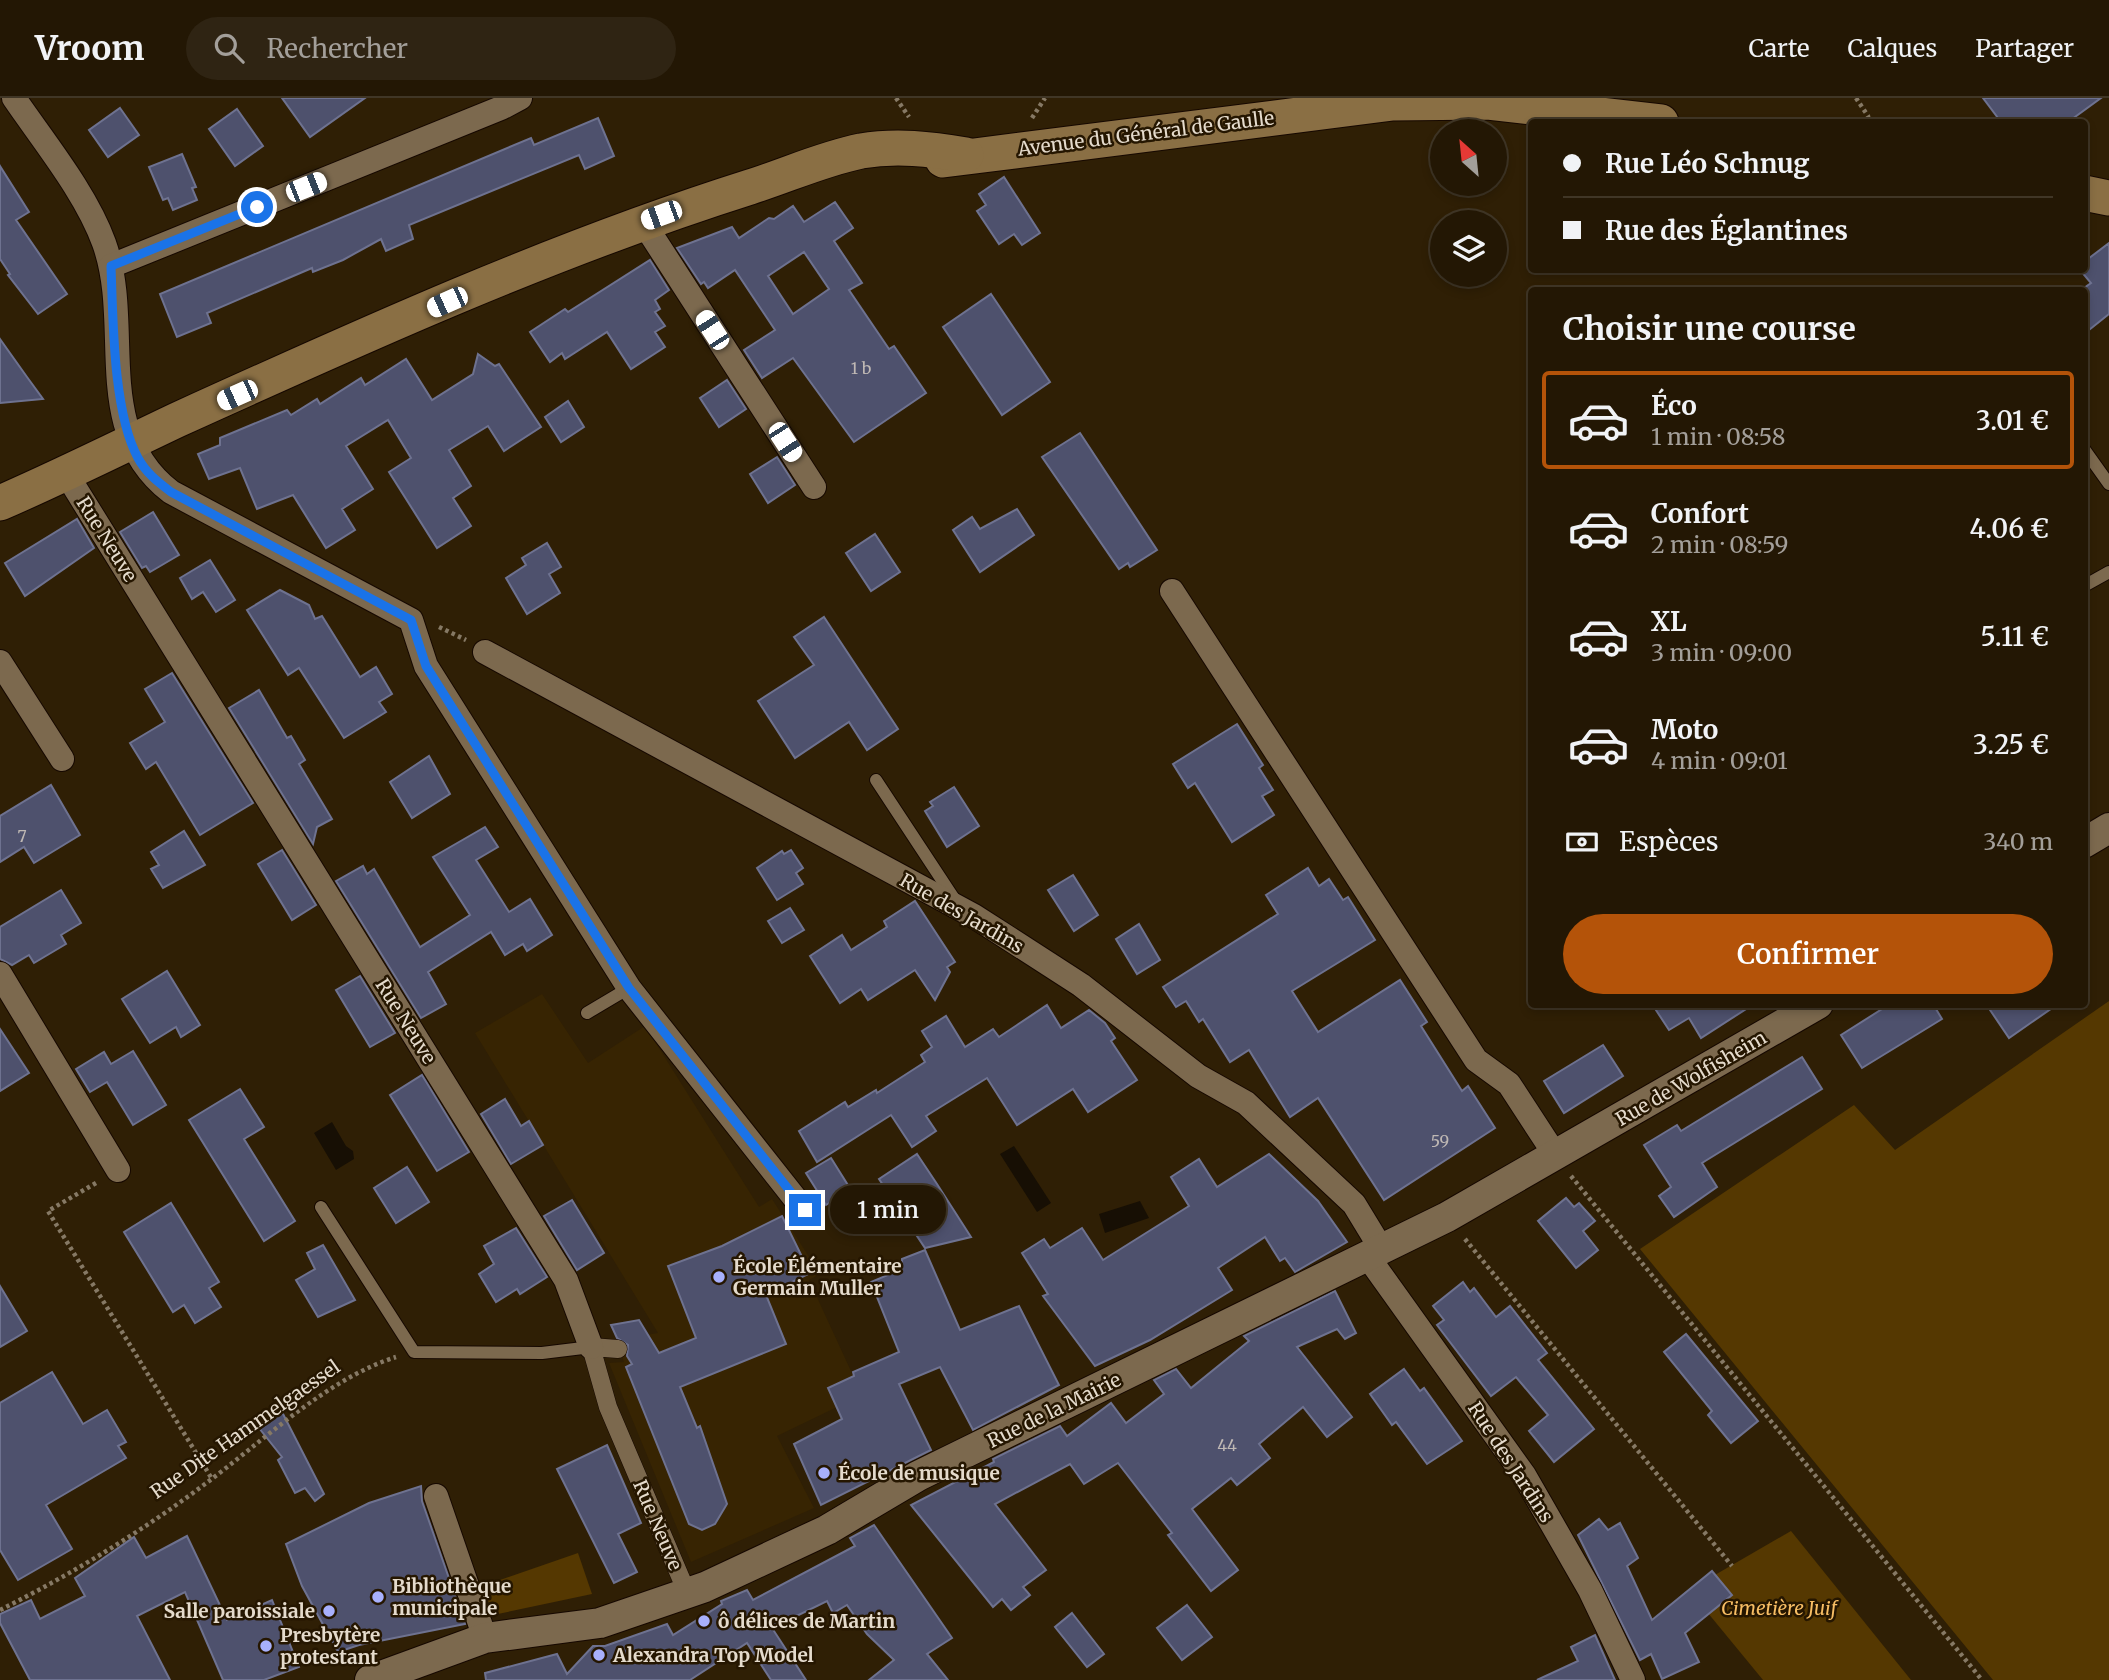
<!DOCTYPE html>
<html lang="fr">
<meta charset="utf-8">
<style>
:root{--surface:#231704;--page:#2f2413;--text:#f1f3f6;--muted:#a39f9a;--line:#403626;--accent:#b45309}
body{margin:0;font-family:Merriweather,serif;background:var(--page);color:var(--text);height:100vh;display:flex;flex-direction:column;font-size:26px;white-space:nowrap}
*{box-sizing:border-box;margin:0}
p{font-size:23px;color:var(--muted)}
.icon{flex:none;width:38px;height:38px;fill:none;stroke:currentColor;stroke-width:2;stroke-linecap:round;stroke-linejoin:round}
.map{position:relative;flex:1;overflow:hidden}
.details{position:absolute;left:1528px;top:189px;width:560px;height:721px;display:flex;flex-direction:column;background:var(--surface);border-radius:7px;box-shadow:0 4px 10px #0003,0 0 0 2px var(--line)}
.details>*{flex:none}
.hud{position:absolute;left:1528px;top:21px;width:560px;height:154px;border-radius:7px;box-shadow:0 4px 10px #0003,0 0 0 2px var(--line);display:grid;align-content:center;height:154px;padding:0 35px;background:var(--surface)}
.needle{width:46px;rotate:333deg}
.controls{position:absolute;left:1430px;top:21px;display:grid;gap:14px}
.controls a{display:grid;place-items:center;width:77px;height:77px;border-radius:50%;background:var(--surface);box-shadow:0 4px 10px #0003,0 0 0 2px var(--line);font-size:35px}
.end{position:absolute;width:32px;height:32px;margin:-16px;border:9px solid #1a73e8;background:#fff;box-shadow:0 0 0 4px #fff}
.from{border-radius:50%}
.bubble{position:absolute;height:49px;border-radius:24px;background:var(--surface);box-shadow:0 4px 10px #0003,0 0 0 2px var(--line);font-size:23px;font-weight:600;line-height:49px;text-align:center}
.car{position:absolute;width:21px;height:42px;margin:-21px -10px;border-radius:9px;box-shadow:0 0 5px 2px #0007;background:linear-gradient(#fff 24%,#345 0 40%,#fff 0 76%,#345 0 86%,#fff 0)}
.hud b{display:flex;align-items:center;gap:24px;height:66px;font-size:26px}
.hud b+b{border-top:2px solid var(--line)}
.hud i{width:18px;height:18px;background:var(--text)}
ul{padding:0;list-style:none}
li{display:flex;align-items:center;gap:21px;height:98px;margin:0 14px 10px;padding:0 21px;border:4px solid transparent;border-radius:7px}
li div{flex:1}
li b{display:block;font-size:26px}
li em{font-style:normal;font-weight:600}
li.on{border-color:var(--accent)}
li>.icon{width:63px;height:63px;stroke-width:1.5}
h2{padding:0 35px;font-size:32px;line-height:84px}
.pay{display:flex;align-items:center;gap:18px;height:77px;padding:0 35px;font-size:26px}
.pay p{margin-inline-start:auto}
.primary-button{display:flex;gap:14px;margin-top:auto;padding:14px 35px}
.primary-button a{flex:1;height:80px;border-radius:42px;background:var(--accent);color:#fff;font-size:28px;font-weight:600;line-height:80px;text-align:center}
header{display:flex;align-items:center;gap:42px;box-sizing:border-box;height:98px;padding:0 35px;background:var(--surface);border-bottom:2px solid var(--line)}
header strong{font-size:33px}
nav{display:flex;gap:38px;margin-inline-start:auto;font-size:24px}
.search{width:490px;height:63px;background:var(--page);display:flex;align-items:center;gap:18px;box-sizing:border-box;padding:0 24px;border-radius:38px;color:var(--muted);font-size:26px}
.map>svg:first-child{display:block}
.built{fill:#372402}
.green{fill:#553801}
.water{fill:#170f04}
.building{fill:#4e516d;stroke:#6e7290;stroke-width:2;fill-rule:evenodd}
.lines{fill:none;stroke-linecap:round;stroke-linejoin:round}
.service-casing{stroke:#160800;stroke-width:14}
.pedestrian-casing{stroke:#160800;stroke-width:19}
.minor-casing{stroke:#160800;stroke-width:26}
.tertiary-casing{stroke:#160800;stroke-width:32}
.secondary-casing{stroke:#160800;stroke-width:37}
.path{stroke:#867965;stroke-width:4.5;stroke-dasharray:3.5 3.5;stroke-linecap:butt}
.service{stroke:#7c694e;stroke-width:12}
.pedestrian{stroke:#7c694e;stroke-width:18}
.minor{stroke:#7c694e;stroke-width:24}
.tertiary{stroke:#7c694e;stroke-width:30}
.secondary{stroke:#8a6f44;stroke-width:35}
.route{stroke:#1a73e8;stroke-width:9}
.poi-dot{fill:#a8b0fc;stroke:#251600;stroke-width:2.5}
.labels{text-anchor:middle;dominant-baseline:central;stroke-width:5;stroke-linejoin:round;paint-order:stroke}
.number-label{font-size:16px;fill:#bfb8b4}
.street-label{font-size:19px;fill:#e5dbcc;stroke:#251600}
.poi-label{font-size:19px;font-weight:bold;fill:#e5dbcc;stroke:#251600;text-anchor:start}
.park-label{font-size:19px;font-style:italic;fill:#f8be64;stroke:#251600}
</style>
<header>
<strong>Vroom</strong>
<div class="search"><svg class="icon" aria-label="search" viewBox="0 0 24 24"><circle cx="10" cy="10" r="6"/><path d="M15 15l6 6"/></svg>Rechercher</div>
<nav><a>Carte</a><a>Calques</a><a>Partager</a></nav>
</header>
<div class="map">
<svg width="2109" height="1582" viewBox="0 0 2109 1582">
<rect width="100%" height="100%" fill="#2f1f05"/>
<path class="built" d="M542,896L588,965L645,928L759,1109L772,1101L820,1176L809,1182L862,1297L777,1338L814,1410L691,1464L609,1265L624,1264L616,1242L658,1235L475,935Z"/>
<g class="green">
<path d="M2109,903V1582H1993L1640,1151L1854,1007L1895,1052Z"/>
<path d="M1791,1433L1911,1582H1763L1689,1492Z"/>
<path d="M578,1455L592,1496L493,1517L483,1488Z"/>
</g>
<g class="water">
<path d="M332,1024L346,1048L353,1053L354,1061L336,1072L314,1035Z"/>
<path d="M1014,1048L1051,1105L1037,1114L1000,1056Z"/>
<path d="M1140,1103L1149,1120L1105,1135L1099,1116Z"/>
</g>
<g class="building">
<path d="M282,0H365L310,39Z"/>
<path d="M1983,0H2101L2068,24H2001Z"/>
<path d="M120,10L139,37L108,59L89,32Z"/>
<path d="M237,11L263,48L235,68L209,31Z"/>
<path d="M598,20L614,58L585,71L579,57L409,127L413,141L386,153L381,141L343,162L313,174L312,170L207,215L211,225L177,239L160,196L531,40L534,47Z"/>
<path d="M182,56L196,89L192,90L197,102L173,112L168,100L163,102L149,69Z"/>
<path d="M0,68L29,114L16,122L67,196L38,216L8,177L10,176L0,161Z"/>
<path d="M1004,79L1040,135L1022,147L1014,136L999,146L977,113L986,107L979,96Z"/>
<path d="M835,104L853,130L834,143L862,185L849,192L889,251L894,248L926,295L854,344L793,260L762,280L744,252L775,232L735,172L708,190L704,184L701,186L677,150L732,129L739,140L769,120L774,121L793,108L804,124ZM804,154L829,191L793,216L768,178Z"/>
<path d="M2109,145V216L2084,236V190L2091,185L2080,172H2084V164Z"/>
<path d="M650,162L669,192L655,202L660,211L655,214L665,228L655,234L665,249L631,271L607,234L565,261L562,255L550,264L530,234L565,211L568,214Z"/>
<path d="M991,196L1050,284L1002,317L943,229Z"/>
<path d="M0,241L27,279L43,301L0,305Z"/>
<path d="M478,256L495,268L499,266L541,329L504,353L488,328L449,352L471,388L453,400L471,428L437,450L389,374L411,360L388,322L346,348L373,391L342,411L355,432L326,450L293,397L257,411L240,370L209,381L198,356L220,347V340L287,312L291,317L317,301L320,306L361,280L365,287L406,261L432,302L473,276Z"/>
<path d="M727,282L746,311L719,329L700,300Z"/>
<path d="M568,303L584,329L561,344L545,319Z"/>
<path d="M1080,335L1157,452L1130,469L1128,465L1119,471L1042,359Z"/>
<path d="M777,359L795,387L768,405L750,376Z"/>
<path d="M1017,411L1034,437L980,474L953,432L972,419L980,431Z"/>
<path d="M153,414L179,457L150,474L146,468L142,470L120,434Z"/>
<path d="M77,421L94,450L25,498L5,465Z"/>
<path d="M875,436L900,474L871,493L846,455Z"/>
<path d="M547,445L561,469L549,476L560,495L527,516L506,480L526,467L522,460Z"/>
<path d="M210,462L235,502L216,514L203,494L192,501L180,480Z"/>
<path d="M280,492L309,507L315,521L322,518L360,579L376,569L392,596L379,604L386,614L344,640L299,570L288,577L247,512Z"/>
<path d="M824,519L898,631L867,652L849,624L795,660L758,603L814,567L794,539Z"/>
<path d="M172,575L253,705L200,737L156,664L146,671L130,645L165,624L145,591Z"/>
<path d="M259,592L287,640L291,638L305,662L299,666L332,721L317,729L313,746L229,610Z"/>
<path d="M1237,626L1263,667L1259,670L1273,692L1262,698L1274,717L1232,744L1195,685L1188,690L1173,666Z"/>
<path d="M429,658L450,696L412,720L390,684Z"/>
<path d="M51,687L80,737L34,765L24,749L0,764V718Z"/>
<path d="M954,689L979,728L947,749L925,713L933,708L930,704Z"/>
<path d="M485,729L498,749L476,762L509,814L530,801L552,837L527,853L523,846L505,857L491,834L428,874L446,906L421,920L336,783L363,768L367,776L374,771L420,849L470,817L433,759Z"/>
<path d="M184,733L205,767L163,790L151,771L159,767L151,754Z"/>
<path d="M282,752L316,807L292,822L258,766Z"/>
<path d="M791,752L803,770L796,775L803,786L777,802L757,770L782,753L784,756Z"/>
<path d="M1308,770L1319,788L1329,781L1343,802L1348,799L1375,842L1292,893L1318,934L1400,882L1427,924L1421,928L1462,993L1468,988L1495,1030L1384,1102L1318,1000L1290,1019L1249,952L1230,964L1203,921L1199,924L1186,903L1176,909L1163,889L1278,816L1266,797Z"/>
<path d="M1073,777L1098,817L1074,833L1048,792Z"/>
<path d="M61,792L81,825L61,837L66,846L34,865L29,857L12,867L0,861V829Z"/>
<path d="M915,803L955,864L947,869L950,874L935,902L915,872L868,902L861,891L840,905L810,858L842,837L851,852L887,829L884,823Z"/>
<path d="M790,810L804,832L782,845L768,823Z"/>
<path d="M1139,826L1160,862L1137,876L1116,841Z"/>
<path d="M167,873L200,927L181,939L176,929L150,945L122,901Z"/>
<path d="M360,878L395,935L370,949L336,892Z"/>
<path d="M1652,906H1754L1701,940L1689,920L1669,932Z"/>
<path d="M1890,906H1933L1942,921L1862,970L1841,937Z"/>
<path d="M1986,906H2058L2009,940Z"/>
<path d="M1047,907L1061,930L1089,912L1105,925L1115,940L1111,943L1137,982L1088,1014L1073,991L1017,1027L987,980L926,1018L936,1033L912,1049L891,1017L817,1064L799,1033L845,1004L848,1009L876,992L877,995L925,964L921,957L932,949L922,933L946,918L965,949L993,931L999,939Z"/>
<path d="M0,931L29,975L0,993Z"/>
<path d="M1603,947L1623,978L1564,1015L1544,983Z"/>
<path d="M133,953L166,1007L133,1027L107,984L90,994L76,971L104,954L111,966Z"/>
<path d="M1802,959L1822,991L1702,1065L1717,1089L1674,1119L1659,1098L1671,1089L1644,1047L1677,1027L1681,1033Z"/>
<path d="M422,977L469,1054L437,1073L390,997Z"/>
<path d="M240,991L264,1029L244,1041L295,1123L264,1143L189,1022Z"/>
<path d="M505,1001L521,1028L529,1023L543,1047L511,1066L481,1016Z"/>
<path d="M917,1056L937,1086L971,1139L925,1150L879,1081Z"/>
<path d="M1269,1056L1318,1103L1347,1144L1295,1174L1285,1160L1280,1163L1265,1139L1218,1170L1232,1192L1150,1242L1095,1268L1043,1198L1048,1196L1022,1155L1044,1141L1050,1150L1082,1130L1103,1162L1189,1108L1171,1079L1199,1061L1217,1089Z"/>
<path d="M831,1060L851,1092L826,1107L806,1075Z"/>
<path d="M407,1069L429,1104L396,1125L374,1090Z"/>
<path d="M1566,1100L1574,1109L1579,1105L1595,1123L1583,1133L1598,1152L1576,1170L1538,1123Z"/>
<path d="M572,1102L604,1155L577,1172L544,1118Z"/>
<path d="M171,1105L219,1184L209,1190L221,1209L195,1225L184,1207L173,1214L124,1134Z"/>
<path d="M782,1118L810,1175L766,1197L786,1246L680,1289L697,1330L700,1328L727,1406L715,1426L702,1432L689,1426L626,1269L632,1266L627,1258L628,1247L617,1240L611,1227L639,1222L659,1255L696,1240L668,1168L722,1148Z"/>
<path d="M516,1130L547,1179L520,1196L517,1191L496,1204L479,1176L494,1166L484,1148Z"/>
<path d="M323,1147L355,1202L318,1219L296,1182L315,1171L307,1155Z"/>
<path d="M925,1152L960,1232L1019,1208L1059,1287L973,1332L940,1269L899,1286L931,1352L821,1407L794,1346L842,1321L828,1290L854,1278L853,1274L899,1254L871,1184L902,1171V1161Z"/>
<path d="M1463,1184L1470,1194L1474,1190L1496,1219L1510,1208L1547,1255L1538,1262L1594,1331L1554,1364L1529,1333L1548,1317L1516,1279L1491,1298L1437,1227L1444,1222L1433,1208Z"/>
<path d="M0,1188L27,1233L0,1249Z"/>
<path d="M1335,1193L1356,1235L1345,1241L1337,1231L1297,1249L1352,1319L1327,1339L1303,1309L1259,1346L1270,1360L1237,1387L1231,1380L1192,1411L1238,1472L1211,1493L1168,1437L1172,1435L1118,1365L1084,1386L1070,1366L995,1406L1046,1472L1023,1489L1030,1497L1011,1512L1002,1501L993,1509L911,1407L994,1364L993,1361L1060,1328L1067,1338L1111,1305L1126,1325L1164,1296L1154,1282L1176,1271L1191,1290L1249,1243L1244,1238Z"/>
<path d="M1686,1236L1758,1323L1731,1345L1708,1317L1712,1313L1664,1254Z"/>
<path d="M1404,1271L1420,1293L1424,1290L1462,1343L1427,1366L1396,1324L1392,1327L1370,1296Z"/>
<path d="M52,1274L83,1326L107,1312L126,1344L118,1348L126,1360L46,1407L72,1451L18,1482L0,1452V1305Z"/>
<path d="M281,1312L324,1396L315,1403L305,1390L295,1395L278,1362L282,1359L259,1330Z"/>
<path d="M607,1347L641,1425L618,1436L637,1474L614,1485L557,1371Z"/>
<path d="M421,1388L422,1403L465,1526L359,1547L338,1554L302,1488L286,1446L369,1405Z"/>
<path d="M1599,1421L1608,1432L1620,1425L1638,1460L1627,1468L1652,1522L1712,1473L1732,1497L1685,1535L1699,1564L1662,1581L1651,1556L1640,1562L1578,1437Z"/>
<path d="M874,1427L952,1540L927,1556L948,1582H869L894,1562L867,1536L847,1507L833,1515L827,1503L772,1530L806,1582H771L747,1545L690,1582H486L485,1575L557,1556L567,1576L593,1548H605L667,1526L673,1537L722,1506L721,1503L747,1492L753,1502L855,1448L850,1440Z"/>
<path d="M187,1438L227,1522L272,1502L299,1569L264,1582H223L185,1494L137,1518L170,1582H30L0,1525V1516L31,1502L40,1521L85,1498L75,1480L134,1439L146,1460Z"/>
<path d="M1187,1507L1212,1539L1182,1562L1157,1530Z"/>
<path d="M1072,1515L1104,1556L1087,1569L1055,1529Z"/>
<path d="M1595,1537L1615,1582H1537L1578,1563L1571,1549Z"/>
</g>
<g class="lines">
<g class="service-casing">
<g id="service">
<path d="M2084,351L2109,386"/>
<path d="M2084,488L2109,474"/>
<path d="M876,682L955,802"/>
<path d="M587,915L629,890"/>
<path d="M321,1109L414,1254L542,1255L591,1249"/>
</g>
</g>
<g class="pedestrian-casing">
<path id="pedestrian" d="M618,1251L591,1249L608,1309L688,1497"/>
</g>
<g class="minor-casing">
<g id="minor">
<path d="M14,0C44,44 86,95 104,145C134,228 90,332 171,394L411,522L426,568L629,890L805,1113"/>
<path d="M643,124L814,389"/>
<path d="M111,168L501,10L520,0"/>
<path d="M67,377L566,1182L591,1249"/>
<path d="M1172,493L1476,962L1509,986L1556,1058"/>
<path d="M485,554L974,818L1081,887L1198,978L1246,1005L1354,1106L1382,1152"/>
<path d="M0,564L62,661"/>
<path d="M0,876L118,1072"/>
<path d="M1368,1159L1524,1377L1590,1492L1633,1582"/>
<path d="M436,1398L485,1540"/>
</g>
</g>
<g class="tertiary-casing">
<g id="tertiary">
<path d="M2084,745L2109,730"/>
<path d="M370,1582L485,1540L600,1525L705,1489L827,1432L918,1378L1447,1119L1818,906"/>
</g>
</g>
<g class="secondary-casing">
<g id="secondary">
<path d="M943,62L1393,5L1488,4L1661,24"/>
<path d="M2084,95L2109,100"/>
<path d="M0,405C60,379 118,350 177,322C364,237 554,151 750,89C788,77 822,61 861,53C897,47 930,51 966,57"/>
</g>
</g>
<g class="path">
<path d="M896,0L909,19"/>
<path d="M1856,0L1868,18L1869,24"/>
<path d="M1032,20L1045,0"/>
<path d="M439,529L466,542"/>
<path d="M1571,1078L1982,1582"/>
<path d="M96,1085L48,1113L212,1381"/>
<path d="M1465,1141L1732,1468"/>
<path d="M0,1512C72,1476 141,1434 205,1386C262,1344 328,1280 396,1259"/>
</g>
<use href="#service" class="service"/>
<use href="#pedestrian" class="pedestrian"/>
<use href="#minor" class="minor"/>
<use href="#tertiary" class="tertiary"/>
<use href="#secondary" class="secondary"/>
</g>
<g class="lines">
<path class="route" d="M257,109L111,168C113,220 113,315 138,360C146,375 158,384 171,394L411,522L426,568L629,890L805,1112"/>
</g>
<g class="poi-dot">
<circle cx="719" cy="1179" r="7"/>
<circle cx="824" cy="1375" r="7"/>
<circle cx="378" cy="1499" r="7"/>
<circle cx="329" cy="1513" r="7"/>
<circle cx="704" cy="1523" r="7"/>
<circle cx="266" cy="1548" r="7"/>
<circle cx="599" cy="1557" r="7"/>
</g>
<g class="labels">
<g class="number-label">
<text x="861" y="270">1 b</text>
<text x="22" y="738">7</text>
<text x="1440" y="1043">59</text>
<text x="1227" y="1347">44</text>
</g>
<g class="street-label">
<text transform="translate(1146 35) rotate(-7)">Avenue du Général de Gaulle</text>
<text transform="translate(107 441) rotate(58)">Rue Neuve</text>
<text transform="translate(962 815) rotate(30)">Rue des Jardins</text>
<text transform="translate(406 923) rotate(58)">Rue Neuve</text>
<text transform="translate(1691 980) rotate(-30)">Rue de Wolfisheim</text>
<text transform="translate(1054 1312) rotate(-26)">Rue de la Mairie</text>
<text transform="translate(245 1331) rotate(-35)">Rue Dite Hammelgaessel</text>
<text transform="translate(1511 1364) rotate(57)">Rue des Jardins</text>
<text transform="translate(658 1427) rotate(67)">Rue Neuve</text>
</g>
<g class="poi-label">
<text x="733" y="1168">École Élémentaire<tspan x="733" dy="22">Germain Muller</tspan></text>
<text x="838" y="1375">École de musique</text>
<text x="392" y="1488">Bibliothèque<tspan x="392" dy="22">municipale</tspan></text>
<text x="315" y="1513" text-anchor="end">Salle paroissiale</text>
<text x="718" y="1523">ô délices de Martin</text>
<text x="280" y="1537">Presbytère<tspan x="280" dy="22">protestant</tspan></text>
<text x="613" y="1557">Alexandra Top Model</text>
</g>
<g class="park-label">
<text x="1779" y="1510">Cimetière Juif</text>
</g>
</g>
</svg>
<div class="controls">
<a><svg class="needle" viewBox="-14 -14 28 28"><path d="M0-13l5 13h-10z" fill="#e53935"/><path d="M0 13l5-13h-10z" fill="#a39f9a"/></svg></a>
<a><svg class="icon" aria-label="layers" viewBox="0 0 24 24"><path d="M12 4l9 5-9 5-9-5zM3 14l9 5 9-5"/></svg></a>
</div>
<i class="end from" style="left:257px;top:109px"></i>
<i class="end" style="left:805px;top:1112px"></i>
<div class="bubble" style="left:830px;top:1087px;width:116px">1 min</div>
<i class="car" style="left:306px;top:89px;rotate:68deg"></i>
<i class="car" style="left:661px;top:117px;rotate:250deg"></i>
<i class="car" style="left:447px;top:204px;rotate:246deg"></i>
<i class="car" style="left:712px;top:232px;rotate:327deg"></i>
<i class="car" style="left:237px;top:297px;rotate:246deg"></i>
<i class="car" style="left:785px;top:344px;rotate:147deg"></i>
<div class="hud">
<b><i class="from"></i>Rue Léo Schnug</b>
<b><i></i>Rue des Églantines</b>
</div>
<section class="details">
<h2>Choisir une course</h2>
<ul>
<li class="on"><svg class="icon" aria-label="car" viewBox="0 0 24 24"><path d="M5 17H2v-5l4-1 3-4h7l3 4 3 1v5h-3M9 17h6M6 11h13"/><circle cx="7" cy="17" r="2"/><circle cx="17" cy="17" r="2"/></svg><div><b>Éco</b><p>1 min · 08:58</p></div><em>3.01 €</em></li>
<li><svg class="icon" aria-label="car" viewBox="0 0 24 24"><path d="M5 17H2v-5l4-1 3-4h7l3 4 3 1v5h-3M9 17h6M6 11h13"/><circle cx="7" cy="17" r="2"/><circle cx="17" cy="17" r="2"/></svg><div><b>Confort</b><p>2 min · 08:59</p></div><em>4.06 €</em></li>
<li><svg class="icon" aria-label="car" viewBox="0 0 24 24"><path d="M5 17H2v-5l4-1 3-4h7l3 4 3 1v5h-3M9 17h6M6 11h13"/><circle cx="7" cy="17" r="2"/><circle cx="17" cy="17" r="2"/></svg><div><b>XL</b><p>3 min · 09:00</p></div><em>5.11 €</em></li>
<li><svg class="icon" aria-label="car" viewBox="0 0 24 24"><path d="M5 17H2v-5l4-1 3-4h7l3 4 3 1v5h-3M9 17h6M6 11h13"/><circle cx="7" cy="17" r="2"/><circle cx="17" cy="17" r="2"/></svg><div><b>Moto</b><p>4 min · 09:01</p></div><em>3.25 €</em></li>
</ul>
<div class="pay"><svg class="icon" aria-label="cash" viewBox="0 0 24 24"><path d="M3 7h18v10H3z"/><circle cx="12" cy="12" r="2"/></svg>Espèces<p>340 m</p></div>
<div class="primary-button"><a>Confirmer</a></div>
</section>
</div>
